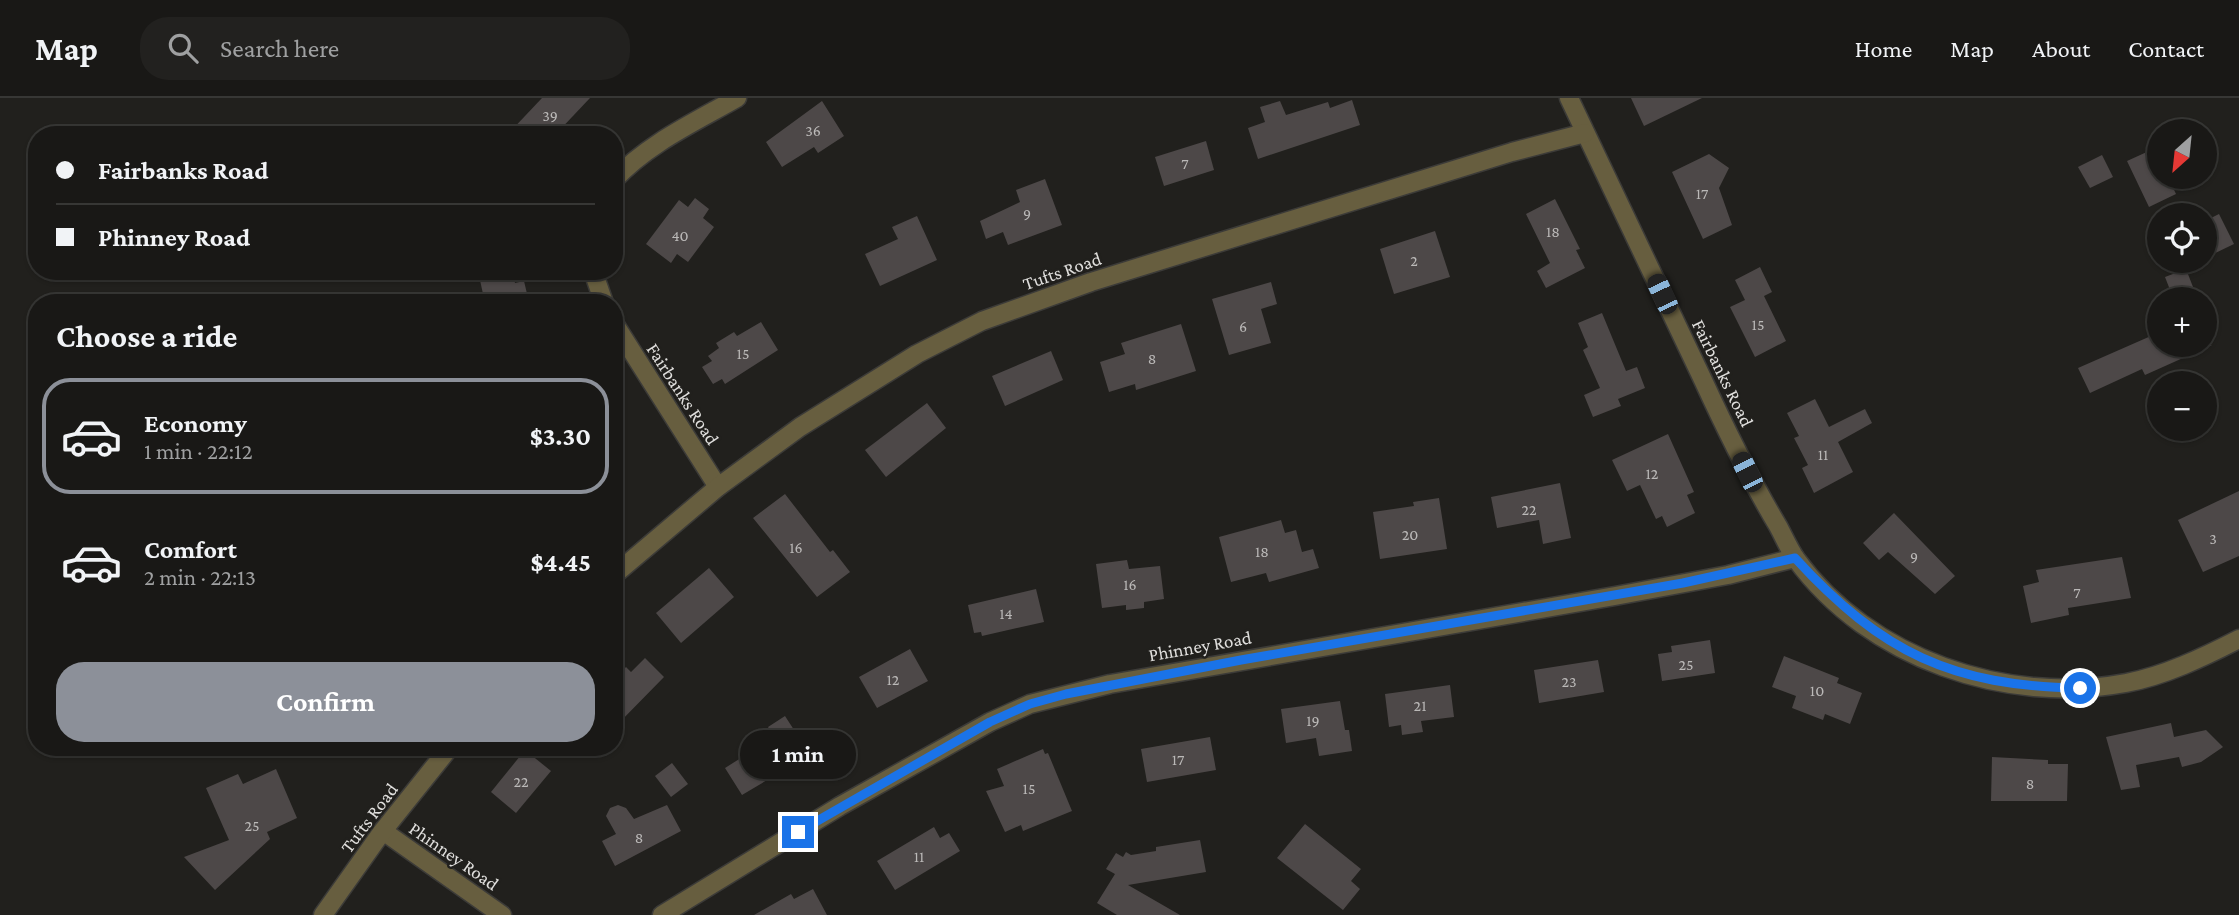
<!DOCTYPE html>
<meta charset="utf-8">
<style>
:root{--surface:#191816;--page:#22211f;--text:#f1f3f6;--muted:#9fa0a1;--line:#373735;--accent:#8c9099}
body{margin:0;font-family:"Crimson Pro",serif;background:var(--page);color:var(--text);height:100vh;display:flex;flex-direction:column;font-size:26px;white-space:nowrap}
*{box-sizing:border-box;margin:0}
p{font-size:23px;color:var(--muted)}
.icon{flex:none;width:38px;height:38px;fill:none;stroke:currentColor;stroke-width:2;stroke-linecap:round;stroke-linejoin:round}
.map{position:relative;flex:1;overflow:hidden}
.sheet{position:absolute;left:28px;top:196px;width:595px;height:462px;display:flex;flex-direction:column;background:var(--surface);border-radius:28px;box-shadow:0 2px 5px #0004,0 0 0 2px var(--line)}
.sheet>*{flex:none}
.top-card{position:absolute;left:28px;top:28px;width:595px;height:154px;border-radius:28px;box-shadow:0 2px 5px #0004,0 0 0 2px var(--line);display:grid;align-content:center;height:154px;padding:0 28px;background:var(--surface)}
.needle{width:46px;rotate:207deg}
.tools{position:absolute;left:2147px;top:21px;display:grid;gap:14px}
.tools a{display:grid;place-items:center;width:70px;height:70px;border-radius:50%;background:var(--surface);box-shadow:0 2px 5px #0004,0 0 0 2px var(--line);font-size:35px}
.end{position:absolute;width:32px;height:32px;margin:-16px;border:9px solid #1a73e8;background:#fff;box-shadow:0 0 0 4px #fff}
.from{border-radius:50%}
.bubble{position:absolute;height:49px;border-radius:24px;background:var(--surface);box-shadow:0 2px 5px #0004,0 0 0 2px var(--line);font-size:23px;font-weight:700;line-height:49px;text-align:center}
.car{position:absolute;width:21px;height:42px;margin:-21px -10px;border-radius:9px;box-shadow:0 0 5px 2px #0007;background:linear-gradient(#222 24%,#8ab4d8 0 40%,#222 0 76%,#8ab4d8 0 86%,#222 0)}
.top-card b{display:flex;align-items:center;gap:24px;height:66px;font-size:26px}
.top-card b+b{border-top:2px solid var(--line)}
.top-card i{width:18px;height:18px;background:var(--text)}
ul{padding:0;list-style:none}
li{display:flex;align-items:center;gap:21px;height:116px;margin:0 14px 10px;padding:0 14px;border:4px solid transparent;border-radius:28px}
li div{flex:1}
li b{display:block;font-size:26px}
li em{font-style:normal;font-weight:700}
li.on{border-color:var(--accent)}
li>.icon{width:63px;height:63px;stroke-width:1.5}
h2{padding:0 28px;font-size:32px;line-height:84px}
.action{display:flex;gap:14px;margin-top:auto;padding:14px 28px}
.action a{flex:1;height:80px;border-radius:28px;background:var(--accent);color:#fff;font-size:28px;font-weight:700;line-height:80px;text-align:center}
header{display:flex;align-items:center;gap:42px;box-sizing:border-box;height:98px;padding:0 35px;background:var(--surface);border-bottom:2px solid var(--line)}
header strong{font-size:33px}
nav{display:flex;gap:38px;margin-inline-start:auto;font-size:24px}
.search{width:490px;height:63px;background:var(--page);display:flex;align-items:center;gap:18px;box-sizing:border-box;padding:0 24px;border-radius:28px;color:var(--muted);font-size:26px}
.map>svg:first-child{display:block}
.building{fill:#4d4848}
.lines{fill:none;stroke-linecap:round;stroke-linejoin:round}
.street-casing{stroke:#3c3b38;stroke-width:21}
.street{stroke:#675e3f;stroke-width:18}
.route{stroke:#1a73e8;stroke-width:9}
.labels{text-anchor:middle;dominant-baseline:central;stroke-width:5;stroke-linejoin:round;paint-order:stroke}
.number-label{font-size:16px;fill:#bbb9b8}
.street-label{font-size:19px;fill:#e0dfdd;stroke:#21201d}
</style>
<header>
<strong>Map</strong>
<div class="search"><svg class="icon" aria-label="search" viewBox="0 0 24 24"><circle cx="10" cy="10" r="6"/><path d="M15 15l6 6"/></svg>Search here</div>
<nav><a>Home</a><a>Map</a><a>About</a><a>Contact</a></nav>
</header>
<div class="map">
<svg width="2239" height="817" viewBox="0 0 2239 817">
<rect width="100%" height="100%" fill="#21201d"/>
<g class="building">
<path d="M542,0H590L555,37H507Z"/>
<path d="M1631,0H1702L1644,28Z"/>
<path d="M1352,2L1360,27L1258,61L1248,30L1265,24L1260,9L1280,3L1286,17L1328,4L1330,10Z"/>
<path d="M822,3L844,38L818,55L814,49L782,69L766,44Z"/>
<path d="M1206,43L1214,72L1164,88L1155,59Z"/>
<path d="M2160,48V79H2168L2176,96L2149,109L2127,63Z"/>
<path d="M1709,56L1729,70L1719,90L1732,127L1703,141L1672,74Z"/>
<path d="M2102,57L2113,79L2090,90L2078,69Z"/>
<path d="M1045,81L1062,127L1008,147L1003,134L986,141L980,123L1020,104L1016,92Z"/>
<path d="M695,100L709,111L703,120L714,129L688,164L677,156L671,165L646,146L679,102L688,109Z"/>
<path d="M1555,101L1580,151L1576,152L1585,170L1546,190L1537,173L1550,165L1526,116Z"/>
<path d="M2219,116L2234,146L2205,160V123Z"/>
<path d="M917,118L937,162L880,188L865,156L898,141L892,129Z"/>
<path d="M1435,133L1450,179L1394,196L1380,151Z"/>
<path d="M1760,169L1772,194L1764,198L1786,243L1755,259L1730,209L1745,202L1735,182Z"/>
<path d="M2186,171L2193,189L2172,197L2165,179Z"/>
<path d="M478,173H513L515,185L524,183L528,200L520,202L521,205H485Z"/>
<path d="M1271,184L1277,206L1261,211L1271,245L1229,257L1212,201Z"/>
<path d="M1602,215L1626,273L1637,269L1645,290L1618,301L1621,308L1593,319L1584,297L1600,290L1583,252L1588,249L1578,225Z"/>
<path d="M761,224L778,252L725,286L722,281L713,286L702,269L712,263L708,258L719,250L716,245L734,234L737,238Z"/>
<path d="M1181,226L1196,273L1136,292L1135,286L1109,294L1100,264L1125,256L1121,245Z"/>
<path d="M2160,234V247H2212L2145,277L2142,271L2090,295L2078,270Z"/>
<path d="M1051,253L1063,282L1005,308L992,278Z"/>
<path d="M1815,301L1829,329L1865,311L1872,325L1838,344L1853,374L1814,395L1802,370L1808,367L1794,340L1799,338L1787,315Z"/>
<path d="M927,305L946,330L886,379L865,352Z"/>
<path d="M1668,336L1694,394L1687,397L1695,415L1667,429L1662,418L1656,421L1640,387L1627,393L1612,362Z"/>
<path d="M1560,385L1571,440L1543,446L1539,422L1497,430L1491,399Z"/>
<path d="M2239,393V458L2203,474L2178,422Z"/>
<path d="M785,396L830,454L833,452L850,474L817,499L753,420Z"/>
<path d="M1439,400L1447,451L1380,461L1373,414L1414,408L1413,404Z"/>
<path d="M1894,415L1955,478L1935,496L1888,454L1879,462L1863,445Z"/>
<path d="M1281,422L1285,435L1296,432L1302,454L1313,451L1319,470L1269,484L1266,475L1231,484L1219,439Z"/>
<path d="M2122,459L2131,500L2068,510L2069,517L2031,525L2023,488L2039,484L2036,472Z"/>
<path d="M1127,462L1129,471L1160,468L1164,501L1144,504V510L1126,512V507L1102,510L1096,466Z"/>
<path d="M709,470L734,499L681,545L656,515Z"/>
<path d="M1036,491L1044,524L982,538L981,534L974,535L968,507Z"/>
<path d="M1710,542L1715,575L1662,583L1658,556L1672,554L1671,548Z"/>
<path d="M910,551L928,583L877,610L859,579Z"/>
<path d="M1784,558L1839,580L1837,585L1862,595L1850,626L1825,616L1823,622L1792,610L1796,598L1772,589Z"/>
<path d="M645,560L664,579L614,630V581L626,569L631,574Z"/>
<path d="M1598,562L1604,594L1539,605L1534,572Z"/>
<path d="M1450,587L1454,619L1421,623L1423,634L1402,637L1401,627L1389,629L1385,596Z"/>
<path d="M1340,603L1345,632H1349L1352,653L1319,658L1316,640L1286,645L1281,611Z"/>
<path d="M785,618L796,635L789,640L801,658L792,663L794,666L742,697L725,670L744,658L750,664L774,640L768,629Z"/>
<path d="M2171,625L2174,639L2206,632L2223,649L2201,664L2182,669L2179,659L2136,667L2140,689L2121,692L2106,639Z"/>
<path d="M1210,639L1216,672L1147,684L1141,651Z"/>
<path d="M1043,651L1045,656L1048,655L1072,713L1023,733L1021,727L1005,734L986,693L1004,688L997,671Z"/>
<path d="M525,652L551,673L516,715L491,694Z"/>
<path d="M1992,659L2048,662V666H2068L2067,703H1991Z"/>
<path d="M672,665L688,686L671,699L655,678Z"/>
<path d="M276,671L297,720L267,734L270,741L215,792L184,759L229,742L206,690L238,676L243,686Z"/>
<path d="M618,707L626,710L634,721L667,707L681,733L615,768L602,743L616,736L606,718L610,710Z"/>
<path d="M1305,726L1361,771L1351,783L1360,791L1343,812L1277,760Z"/>
<path d="M934,729L940,740L949,735L960,753L895,792L877,763Z"/>
<path d="M1200,742L1206,774L1128,787L1180,817H1117L1097,805L1115,776L1106,771L1116,755L1123,759L1126,754L1131,757L1156,753V749Z"/>
<path d="M813,791L827,817H754L791,796L794,801Z"/>
</g>
<g class="lines">
<g class="street-casing">
<g id="street">
<path d="M1569,0C1613,94 1658,188 1703,282C1726,332 1750,381 1778,428C1784,439 1789,451 1796,461C1869,561 2006,607 2126,585C2164,578 2204,559 2239,541"/>
<path d="M614,82C647,46 695,24 737,0"/>
<path d="M593,173L604,205"/>
<path d="M614,225L718,389"/>
<path d="M614,477L718,389L800,329L917,256L982,223L1091,184L1512,54L1585,35"/>
<path d="M383,733L502,817"/>
<path d="M323,817L382,734L450,649"/>
<path d="M662,817L840,708L990,624L1030,606L1110,586L1615,498L1728,477L1795,460"/>
</g>
</g>
<use href="#street" class="street"/>
</g>
<g class="lines">
<path class="route" d="M798,734L990,624L1030,606L1066,596L1241,562L1683,485L1795,460C1882,555 1952,588 2080,590"/>
</g>
<g class="labels">
<g class="number-label">
<text x="550" y="17">39</text>
<text x="813" y="32">36</text>
<text x="1185" y="65">7</text>
<text x="1702" y="95">17</text>
<text x="1027" y="115">9</text>
<text x="1553" y="133">18</text>
<text x="680" y="137">40</text>
<text x="1414" y="162">2</text>
<text x="1758" y="226">15</text>
<text x="1243" y="228">6</text>
<text x="743" y="255">15</text>
<text x="1152" y="260">8</text>
<text x="1823" y="356">11</text>
<text x="1652" y="375">12</text>
<text x="1529" y="411">22</text>
<text x="1410" y="436">20</text>
<text x="2213" y="440">3</text>
<text x="796" y="449">16</text>
<text x="1262" y="453">18</text>
<text x="1914" y="458">9</text>
<text x="1130" y="486">16</text>
<text x="2077" y="494">7</text>
<text x="1006" y="515">14</text>
<text x="1686" y="566">25</text>
<text x="893" y="581">12</text>
<text x="1569" y="583">23</text>
<text x="1817" y="592">10</text>
<text x="1420" y="607">21</text>
<text x="1313" y="622">19</text>
<text x="1178" y="661">17</text>
<text x="521" y="683">22</text>
<text x="2030" y="685">8</text>
<text x="1029" y="690">15</text>
<text x="252" y="727">25</text>
<text x="639" y="739">8</text>
<text x="919" y="758">11</text>
</g>
<g class="street-label">
<text transform="translate(1062 173) rotate(-19)">Tufts Road</text>
<text transform="translate(1723 275) rotate(64)">Fairbanks Road</text>
<text transform="translate(683 296) rotate(57)">Fairbanks Road</text>
<text transform="translate(1200 548) rotate(-10)">Phinney Road</text>
<text transform="translate(369 720) rotate(-53)">Tufts Road</text>
<text transform="translate(454 758) rotate(35)">Phinney Road</text>
</g>
</g>
</svg>
<div class="tools">
<a><svg class="needle" viewBox="-14 -14 28 28"><path d="M0-13l5 13h-10z" fill="#e53935"/><path d="M0 13l5-13h-10z" fill="#9fa0a1"/></svg></a>
<a><svg class="icon" aria-label="locate" viewBox="0 0 24 24"><circle cx="12" cy="12" r="6"/><path d="M12 2v4M12 18v4M2 12h4M18 12h4"/></svg></a>
<a>+</a>
<a>−</a>
</div>
<i class="end from" style="left:2080px;top:590px"></i>
<i class="end" style="left:798px;top:734px"></i>
<div class="bubble" style="left:740px;top:632px;width:116px">1 min</div>
<i class="car" style="left:1662px;top:196px;rotate:335deg"></i>
<i class="car" style="left:1747px;top:374px;rotate:334deg"></i>
<div class="top-card">
<b><i class="from"></i>Fairbanks Road</b>
<b><i></i>Phinney Road</b>
</div>
<section class="sheet">
<h2>Choose a ride</h2>
<ul>
<li class="on"><svg class="icon" aria-label="car" viewBox="0 0 24 24"><path d="M5 17H2v-5l4-1 3-4h7l3 4 3 1v5h-3M9 17h6M6 11h13"/><circle cx="7" cy="17" r="2"/><circle cx="17" cy="17" r="2"/></svg><div><b>Economy</b><p>1 min · 22:12</p></div><em>$3.30</em></li>
<li><svg class="icon" aria-label="car" viewBox="0 0 24 24"><path d="M5 17H2v-5l4-1 3-4h7l3 4 3 1v5h-3M9 17h6M6 11h13"/><circle cx="7" cy="17" r="2"/><circle cx="17" cy="17" r="2"/></svg><div><b>Comfort</b><p>2 min · 22:13</p></div><em>$4.45</em></li>
</ul>
<div class="action"><a>Confirm</a></div>
</section>
</div>
